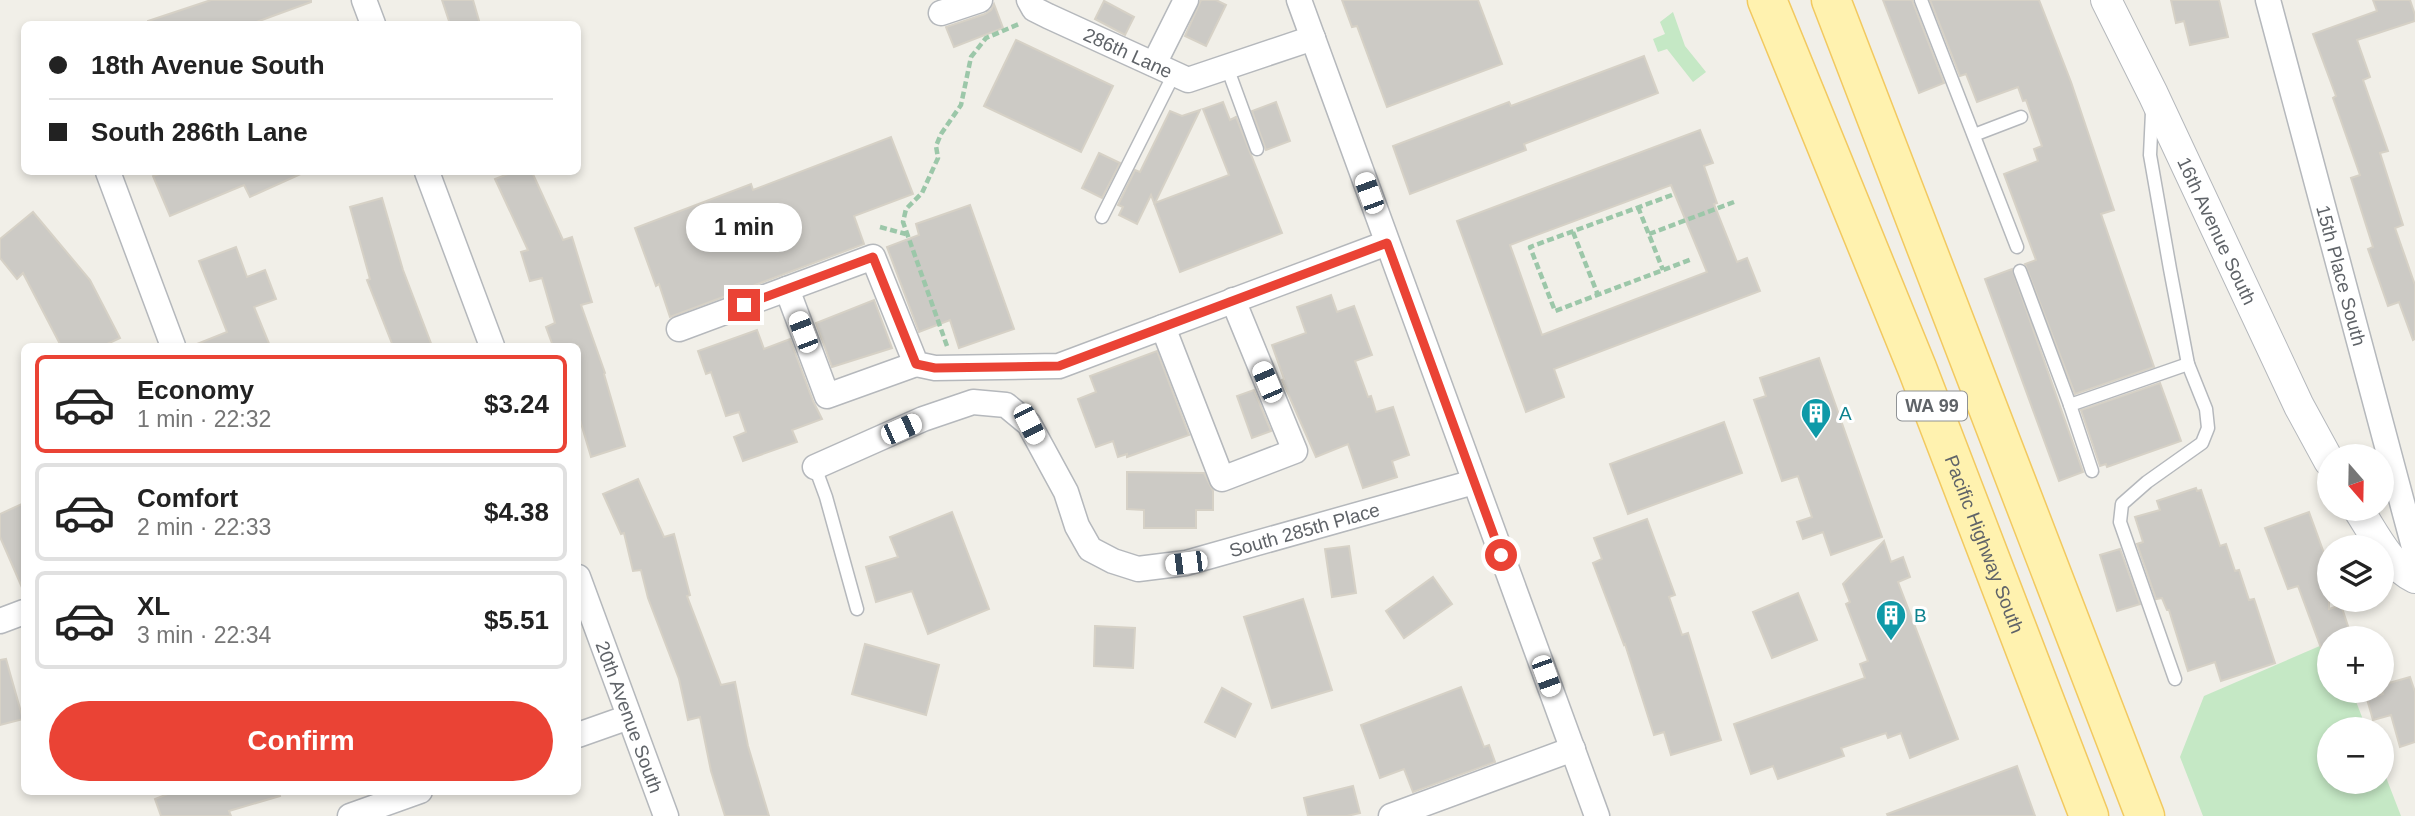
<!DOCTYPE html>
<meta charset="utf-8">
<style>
:root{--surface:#fff;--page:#f2f2f2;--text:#222;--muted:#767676;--line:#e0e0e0;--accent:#ea4335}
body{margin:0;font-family:Arial,sans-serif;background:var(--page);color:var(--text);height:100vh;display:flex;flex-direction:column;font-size:26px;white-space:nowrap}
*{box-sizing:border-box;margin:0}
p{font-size:23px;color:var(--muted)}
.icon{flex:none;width:38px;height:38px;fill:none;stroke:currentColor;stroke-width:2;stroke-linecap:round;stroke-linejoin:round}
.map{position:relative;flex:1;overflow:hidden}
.details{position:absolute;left:21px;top:343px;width:560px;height:452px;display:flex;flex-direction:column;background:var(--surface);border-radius:10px;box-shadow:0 4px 10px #0003}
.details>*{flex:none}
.top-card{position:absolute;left:21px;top:21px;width:560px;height:154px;border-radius:10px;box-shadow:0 4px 10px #0003;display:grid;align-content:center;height:154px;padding:0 28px;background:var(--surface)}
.needle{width:46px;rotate:160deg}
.controls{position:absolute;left:2317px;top:444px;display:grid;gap:14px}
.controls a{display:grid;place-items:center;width:77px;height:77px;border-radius:50%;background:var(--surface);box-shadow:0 4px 10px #0003;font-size:35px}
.end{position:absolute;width:32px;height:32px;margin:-16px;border:9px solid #ea4335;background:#fff;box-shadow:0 0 0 4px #fff}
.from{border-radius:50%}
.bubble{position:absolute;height:49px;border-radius:24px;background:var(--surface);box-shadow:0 4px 10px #0003;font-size:23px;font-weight:800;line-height:49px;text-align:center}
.car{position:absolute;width:21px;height:42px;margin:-21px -10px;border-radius:9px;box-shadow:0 0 5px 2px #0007;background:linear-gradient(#fff 24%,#345 0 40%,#fff 0 76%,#345 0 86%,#fff 0)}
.top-card b{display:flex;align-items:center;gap:24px;height:66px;font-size:26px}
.top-card b+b{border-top:2px solid var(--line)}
.top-card i{width:18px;height:18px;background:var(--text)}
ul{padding:12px 0 0;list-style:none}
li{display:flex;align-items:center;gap:21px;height:98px;margin:0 14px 10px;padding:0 14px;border:4px solid var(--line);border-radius:10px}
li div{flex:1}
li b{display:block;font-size:26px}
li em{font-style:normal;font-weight:800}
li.current{border-color:var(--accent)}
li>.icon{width:63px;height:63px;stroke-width:1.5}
.cta{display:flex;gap:14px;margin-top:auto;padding:14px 28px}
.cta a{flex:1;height:80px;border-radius:42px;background:var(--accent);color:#fff;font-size:28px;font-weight:800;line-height:80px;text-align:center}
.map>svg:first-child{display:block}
.green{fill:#c5e8c5}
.building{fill:#cccac5;stroke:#d6d1c6;stroke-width:2;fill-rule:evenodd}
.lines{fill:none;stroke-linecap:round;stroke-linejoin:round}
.service-casing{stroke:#b5b8bc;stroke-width:15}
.minor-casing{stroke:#b5b8bc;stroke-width:27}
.tertiary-casing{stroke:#b5b8bc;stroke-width:32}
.primary-casing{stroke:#f2c960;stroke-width:41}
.path{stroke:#9cc7a9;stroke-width:4.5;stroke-dasharray:7 3.5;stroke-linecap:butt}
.service{stroke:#fff;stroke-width:12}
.minor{stroke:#fff;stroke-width:24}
.tertiary{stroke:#fff;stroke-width:30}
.primary{stroke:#fff2af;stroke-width:38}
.route{stroke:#ea4335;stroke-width:9}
.labels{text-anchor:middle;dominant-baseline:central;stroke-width:6;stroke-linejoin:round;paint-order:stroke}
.shield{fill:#fff;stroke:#8f9295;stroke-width:2}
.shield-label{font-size:18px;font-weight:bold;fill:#5f6368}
.street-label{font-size:19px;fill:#5f6368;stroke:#fff}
.culture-label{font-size:19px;fill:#0d838f;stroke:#fff;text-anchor:start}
</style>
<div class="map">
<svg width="2415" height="816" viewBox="0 0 2415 816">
<rect width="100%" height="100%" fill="#f1efe8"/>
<g class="green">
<path d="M1673,12L1685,46L1706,72L1693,82L1667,49L1658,52L1653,39L1665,34L1660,22Z"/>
<path d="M2329,642V691H2352L2367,730H2329V782H2382V767L2401,816H2203L2180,757L2204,696Z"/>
</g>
<g class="building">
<path d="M211,0H311V2L251,24H148V21Z"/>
<path d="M442,0H473L480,24H450Z"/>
<path d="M1201,0H1216L1226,5L1206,46L1185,36Z"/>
<path d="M1342,0H1478L1502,64L1387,107L1357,26L1352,27Z"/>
<path d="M1883,0H1912L1944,83L1919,93Z"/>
<path d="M1930,0H2039L2071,82L2114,210L2101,214L2154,367L2075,394L2025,264L2036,260L2004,174L2038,161L2034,149L2042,146L2026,100L2023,101L2018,87L1977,102L1966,74L1960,76Z"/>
<path d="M2171,0H2219L2228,37L2190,45L2184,21L2176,23Z"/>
<path d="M2373,0H2410L2415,15V21L2357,40L2370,77L2363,80L2388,151L2380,153L2403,225L2395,228L2415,285V339L2413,340L2399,302L2388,306L2368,249L2373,247L2351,178L2360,175L2333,98L2336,96L2313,34L2377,11Z"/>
<path d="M1104,1L1134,17L1125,35L1095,19Z"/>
<path d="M994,4L1003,28L954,47L946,27L985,14L991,10Z"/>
<path d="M1016,40L1113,86L1081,152L984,106Z"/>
<path d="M1644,56L1658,93L1524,144L1526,150L1410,194L1393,146L1509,102L1511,106Z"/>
<path d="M1223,102L1230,120L1236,117L1282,233L1180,272L1151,195L1137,224L1119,215L1123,207L1118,205L1135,170L1140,172L1170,111L1182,116L1200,110L1155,203L1229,175L1203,109Z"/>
<path d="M1276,102L1290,141L1266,150L1252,111Z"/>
<path d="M1700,130L1713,163L1704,166L1717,203L1714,204L1737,262L1747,258L1760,291L1554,369L1564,397L1526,412L1457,221ZM1671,185L1707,272L1542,335L1510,245Z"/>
<path d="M891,137L913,194L854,216L864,244L670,317L659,284L656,286L635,228L751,184L753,190Z"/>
<path d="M1099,153L1120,163L1102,198L1082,188Z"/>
<path d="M165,172H305L250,197L244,185L170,216L153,176Z"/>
<path d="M513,172H532L563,240L572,237L592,302L581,305L605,373L604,374L625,446L591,457L578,413V346H553L546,327L555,323L542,278L530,281L521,252L528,250L495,179Z"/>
<path d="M382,198L403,270L432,346H393L367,280L370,279L350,207Z"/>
<path d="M970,205L1014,329L959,348L950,320L919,332L887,247L919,235L916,224Z"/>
<path d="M33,212L90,280L120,338L103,346H61L23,273L17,279L0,258V239Z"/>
<path d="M236,247L247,277L265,270L276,299L254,307L270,346H192L227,332L199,261Z"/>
<path d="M2012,269L2083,472L2059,481L1985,279Z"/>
<path d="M1331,295L1337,312L1354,306L1372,355L1355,361L1368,397L1371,396L1376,412L1393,407L1409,455L1392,461L1397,477L1363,488L1348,444L1316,457L1282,380L1284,379L1272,345L1306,333L1297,307Z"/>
<path d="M874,300L892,348L832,367L816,323Z"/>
<path d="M757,330L764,349L790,339L813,401L822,419L792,430L797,442L743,461L734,437L746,432L739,412L726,416L711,372L706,374L698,351Z"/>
<path d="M1157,351L1189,435L1127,457V454L1118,457L1113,441L1096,447L1078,399L1096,392L1090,376Z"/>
<path d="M1819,358L1882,537L1831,555L1823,532L1803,539L1797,522L1812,517L1798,476L1782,481L1754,400L1766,396L1760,378Z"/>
<path d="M2160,383L2181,441L2107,467L2106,464L2100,466L2081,410Z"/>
<path d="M1254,390L1271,431L1252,438L1237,396Z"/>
<path d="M1724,422L1742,473L1628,514L1610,464Z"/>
<path d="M1127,472L1204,473L1213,491V510H1196V528H1144V510L1127,509Z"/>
<path d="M638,479L664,537L674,534L690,595L687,596L721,685L735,682L748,746L769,816H725L711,771L700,717L688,720L679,679L648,598L641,570L633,571L624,533L621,534L603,494Z"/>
<path d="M2196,488L2197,491L2201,490L2220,546L2226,544L2235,571L2239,570L2249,600L2254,599L2275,663L2221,681L2215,662L2188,671L2169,610H2167L2162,598L2156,599L2137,544L2143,542L2135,517L2160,510L2157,501Z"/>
<path d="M24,503V592L0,537V514Z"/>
<path d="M952,512L989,609L928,634L912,591L876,602L866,567L898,557L890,537Z"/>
<path d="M2309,512L2329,567V609L2341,605L2350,632L2329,639V663L2327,664L2298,586L2288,589L2265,528Z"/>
<path d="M1647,519L1675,595L1669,597L1682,635L1688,633L1721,740L1671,755L1664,732L1654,735L1625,644L1624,645L1593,563L1602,559L1594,538Z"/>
<path d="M1884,541L1891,562L1903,557L1910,577L1898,582L1958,739L1910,758L1901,733L1888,738L1886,733L1841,748L1844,756L1778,779L1773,766L1751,774L1734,724L1865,678L1860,664L1868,661L1846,604L1850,602L1843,584Z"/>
<path d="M1349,546L1356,593L1332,597L1325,549Z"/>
<path d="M2120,549L2140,604L2117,611L2100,555Z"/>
<path d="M1433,577L1452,604L1404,638L1386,611Z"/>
<path d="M1798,593L1817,640L1772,658L1753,612Z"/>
<path d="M1303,599L1332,690L1272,708L1244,617Z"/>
<path d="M1095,626L1135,628L1133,668L1094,666Z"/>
<path d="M865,644L939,665L926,715L852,694Z"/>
<path d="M6,659L23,719L0,725V660Z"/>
<path d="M2410,677L2415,692V742L2400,747L2391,715L2373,720L2367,699L2383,694L2382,685Z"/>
<path d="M1461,687L1484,747L1489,745L1495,762L1413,792L1404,769L1380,778L1361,725Z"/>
<path d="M1222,688L1251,704L1235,737L1205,722Z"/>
<path d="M2017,766L2035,816H1888L1887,814Z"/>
<path d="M1353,786L1360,813L1347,816H1308L1304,798Z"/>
<path d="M175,791H279L280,796L229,811L231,816H161L155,799Z"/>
</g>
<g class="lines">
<g class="service-casing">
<g id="service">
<path d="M1921,0L2017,247"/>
<path d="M1227,67L1257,149"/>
<path d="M2152,112L2150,155L2170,269L2188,364L2206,409L2208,428L2202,443L2147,482L2122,504L2120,522L2175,679"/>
<path d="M1974,135L2021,117"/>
<path d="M1102,217L1174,74"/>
<path d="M2020,271L2070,405L2188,364"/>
<path d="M2070,405L2092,471"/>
<path d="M815,467L826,497L857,609"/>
</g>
</g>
<g class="minor-casing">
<g id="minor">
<path d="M364,0L373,24"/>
<path id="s1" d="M1029,0L1034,9L1048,16L1188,80L1313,38"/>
<path d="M1299,0L1597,816"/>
<path id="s2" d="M2268,0L2415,551"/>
<path d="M941,13L980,0"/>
<path d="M1154,64L1186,0"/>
<path d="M108,172L173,346"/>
<path d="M427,172L492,346"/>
<path d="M787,289L827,396L916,364"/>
<path d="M1163,327L1222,479L1295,451L1233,300"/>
<path d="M679,329L873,257L916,364L935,368L1059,366L1387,243"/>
<path id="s3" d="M815,467L923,419L973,402L1006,405L1029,424L1066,492L1077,526L1090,549L1113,561L1138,569L1186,563L1474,482"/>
<path id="s4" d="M578,577L666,816"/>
<path d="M0,621L24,612"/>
<path d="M578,735L629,717"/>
<path d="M350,816L420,791"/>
<path d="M1391,816L1573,749"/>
</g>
</g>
<g class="tertiary-casing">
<g id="tertiary">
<path id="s5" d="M2106,0L2153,94L2299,406L2329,461"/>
<path d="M2358,509C2374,533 2388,565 2415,578"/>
</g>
</g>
<g class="primary-casing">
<g id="primary">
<path id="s6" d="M1767,0L1917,368L2089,816"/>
<path d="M1831,0L2145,816"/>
</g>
</g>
<g class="path">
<path d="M1672,195L1530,247L1555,311L1692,259"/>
<path d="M1638,207L1663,270"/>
<path d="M880,227L906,234"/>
<path d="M1573,232L1598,295"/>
<path d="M1649,234L1734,202"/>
<path d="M947,346L903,222L906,209L922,193L938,158L936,146L941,134L961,105L971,57L986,38L1019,24"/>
</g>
<use href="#service" class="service"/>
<use href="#minor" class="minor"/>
<use href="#tertiary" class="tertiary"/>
<use href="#primary" class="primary"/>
</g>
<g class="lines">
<path class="route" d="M744,305L873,257L916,364L935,368L1059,366L1387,243L1501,555"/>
</g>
<defs>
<g id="building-pin" transform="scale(1.575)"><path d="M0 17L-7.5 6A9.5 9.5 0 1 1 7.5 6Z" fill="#0f9aa8" stroke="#fff"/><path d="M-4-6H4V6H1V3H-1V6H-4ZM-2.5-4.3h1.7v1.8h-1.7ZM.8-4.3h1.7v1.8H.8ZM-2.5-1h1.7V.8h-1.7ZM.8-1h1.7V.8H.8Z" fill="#fff"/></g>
</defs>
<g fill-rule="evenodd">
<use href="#building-pin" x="1816" y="413"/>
<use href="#building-pin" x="1891" y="615"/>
</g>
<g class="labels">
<rect class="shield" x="1897" y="391.5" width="70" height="29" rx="5"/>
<g class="shield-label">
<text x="1932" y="406">WA 99</text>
</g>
<g class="street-label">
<text stroke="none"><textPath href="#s1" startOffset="114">286th Lane</textPath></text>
<text stroke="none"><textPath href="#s5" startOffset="256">16th Avenue South</textPath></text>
<text stroke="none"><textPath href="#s2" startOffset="285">15th Place South</textPath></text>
<text stroke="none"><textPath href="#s3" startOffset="597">South 285th Place</textPath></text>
<text stroke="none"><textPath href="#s6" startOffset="586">Pacific Highway South</textPath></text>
<text stroke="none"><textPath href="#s4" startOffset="149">20th Avenue South</textPath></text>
</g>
<g class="culture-label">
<text x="1839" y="413">A</text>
<text x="1914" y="615">B</text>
</g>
</g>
</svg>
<div class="controls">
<a><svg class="needle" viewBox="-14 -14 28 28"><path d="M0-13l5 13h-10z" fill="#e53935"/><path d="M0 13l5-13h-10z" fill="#767676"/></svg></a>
<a><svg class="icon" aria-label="layers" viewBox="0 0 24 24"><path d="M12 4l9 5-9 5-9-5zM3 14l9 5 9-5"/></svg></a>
<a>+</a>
<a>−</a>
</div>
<i class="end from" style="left:1501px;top:555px"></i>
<i class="end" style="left:744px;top:305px"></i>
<div class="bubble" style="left:686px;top:203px;width:116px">1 min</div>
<i class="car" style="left:1369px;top:193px;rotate:340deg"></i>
<i class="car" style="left:803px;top:332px;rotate:339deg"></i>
<i class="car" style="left:1267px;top:382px;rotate:337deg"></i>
<i class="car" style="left:1029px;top:424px;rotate:153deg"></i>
<i class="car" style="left:901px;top:429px;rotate:66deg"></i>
<i class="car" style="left:1186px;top:563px;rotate:263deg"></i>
<i class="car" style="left:1546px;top:676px;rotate:160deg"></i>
<div class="top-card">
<b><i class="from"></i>18th Avenue South</b>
<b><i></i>South 286th Lane</b>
</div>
<section class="details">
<ul>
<li class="current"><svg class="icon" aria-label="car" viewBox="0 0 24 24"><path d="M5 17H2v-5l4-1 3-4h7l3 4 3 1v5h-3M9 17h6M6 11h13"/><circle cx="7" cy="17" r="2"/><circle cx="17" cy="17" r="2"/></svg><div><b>Economy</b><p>1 min · 22:32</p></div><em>$3.24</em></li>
<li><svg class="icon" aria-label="car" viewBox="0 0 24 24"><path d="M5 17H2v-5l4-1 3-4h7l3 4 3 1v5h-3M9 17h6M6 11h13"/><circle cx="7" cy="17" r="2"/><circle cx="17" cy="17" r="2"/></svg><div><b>Comfort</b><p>2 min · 22:33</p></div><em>$4.38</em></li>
<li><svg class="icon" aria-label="car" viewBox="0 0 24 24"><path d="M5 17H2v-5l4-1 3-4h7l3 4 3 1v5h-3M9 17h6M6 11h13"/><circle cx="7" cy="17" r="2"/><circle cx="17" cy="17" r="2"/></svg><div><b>XL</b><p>3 min · 22:34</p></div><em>$5.51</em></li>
</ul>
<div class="cta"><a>Confirm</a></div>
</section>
</div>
